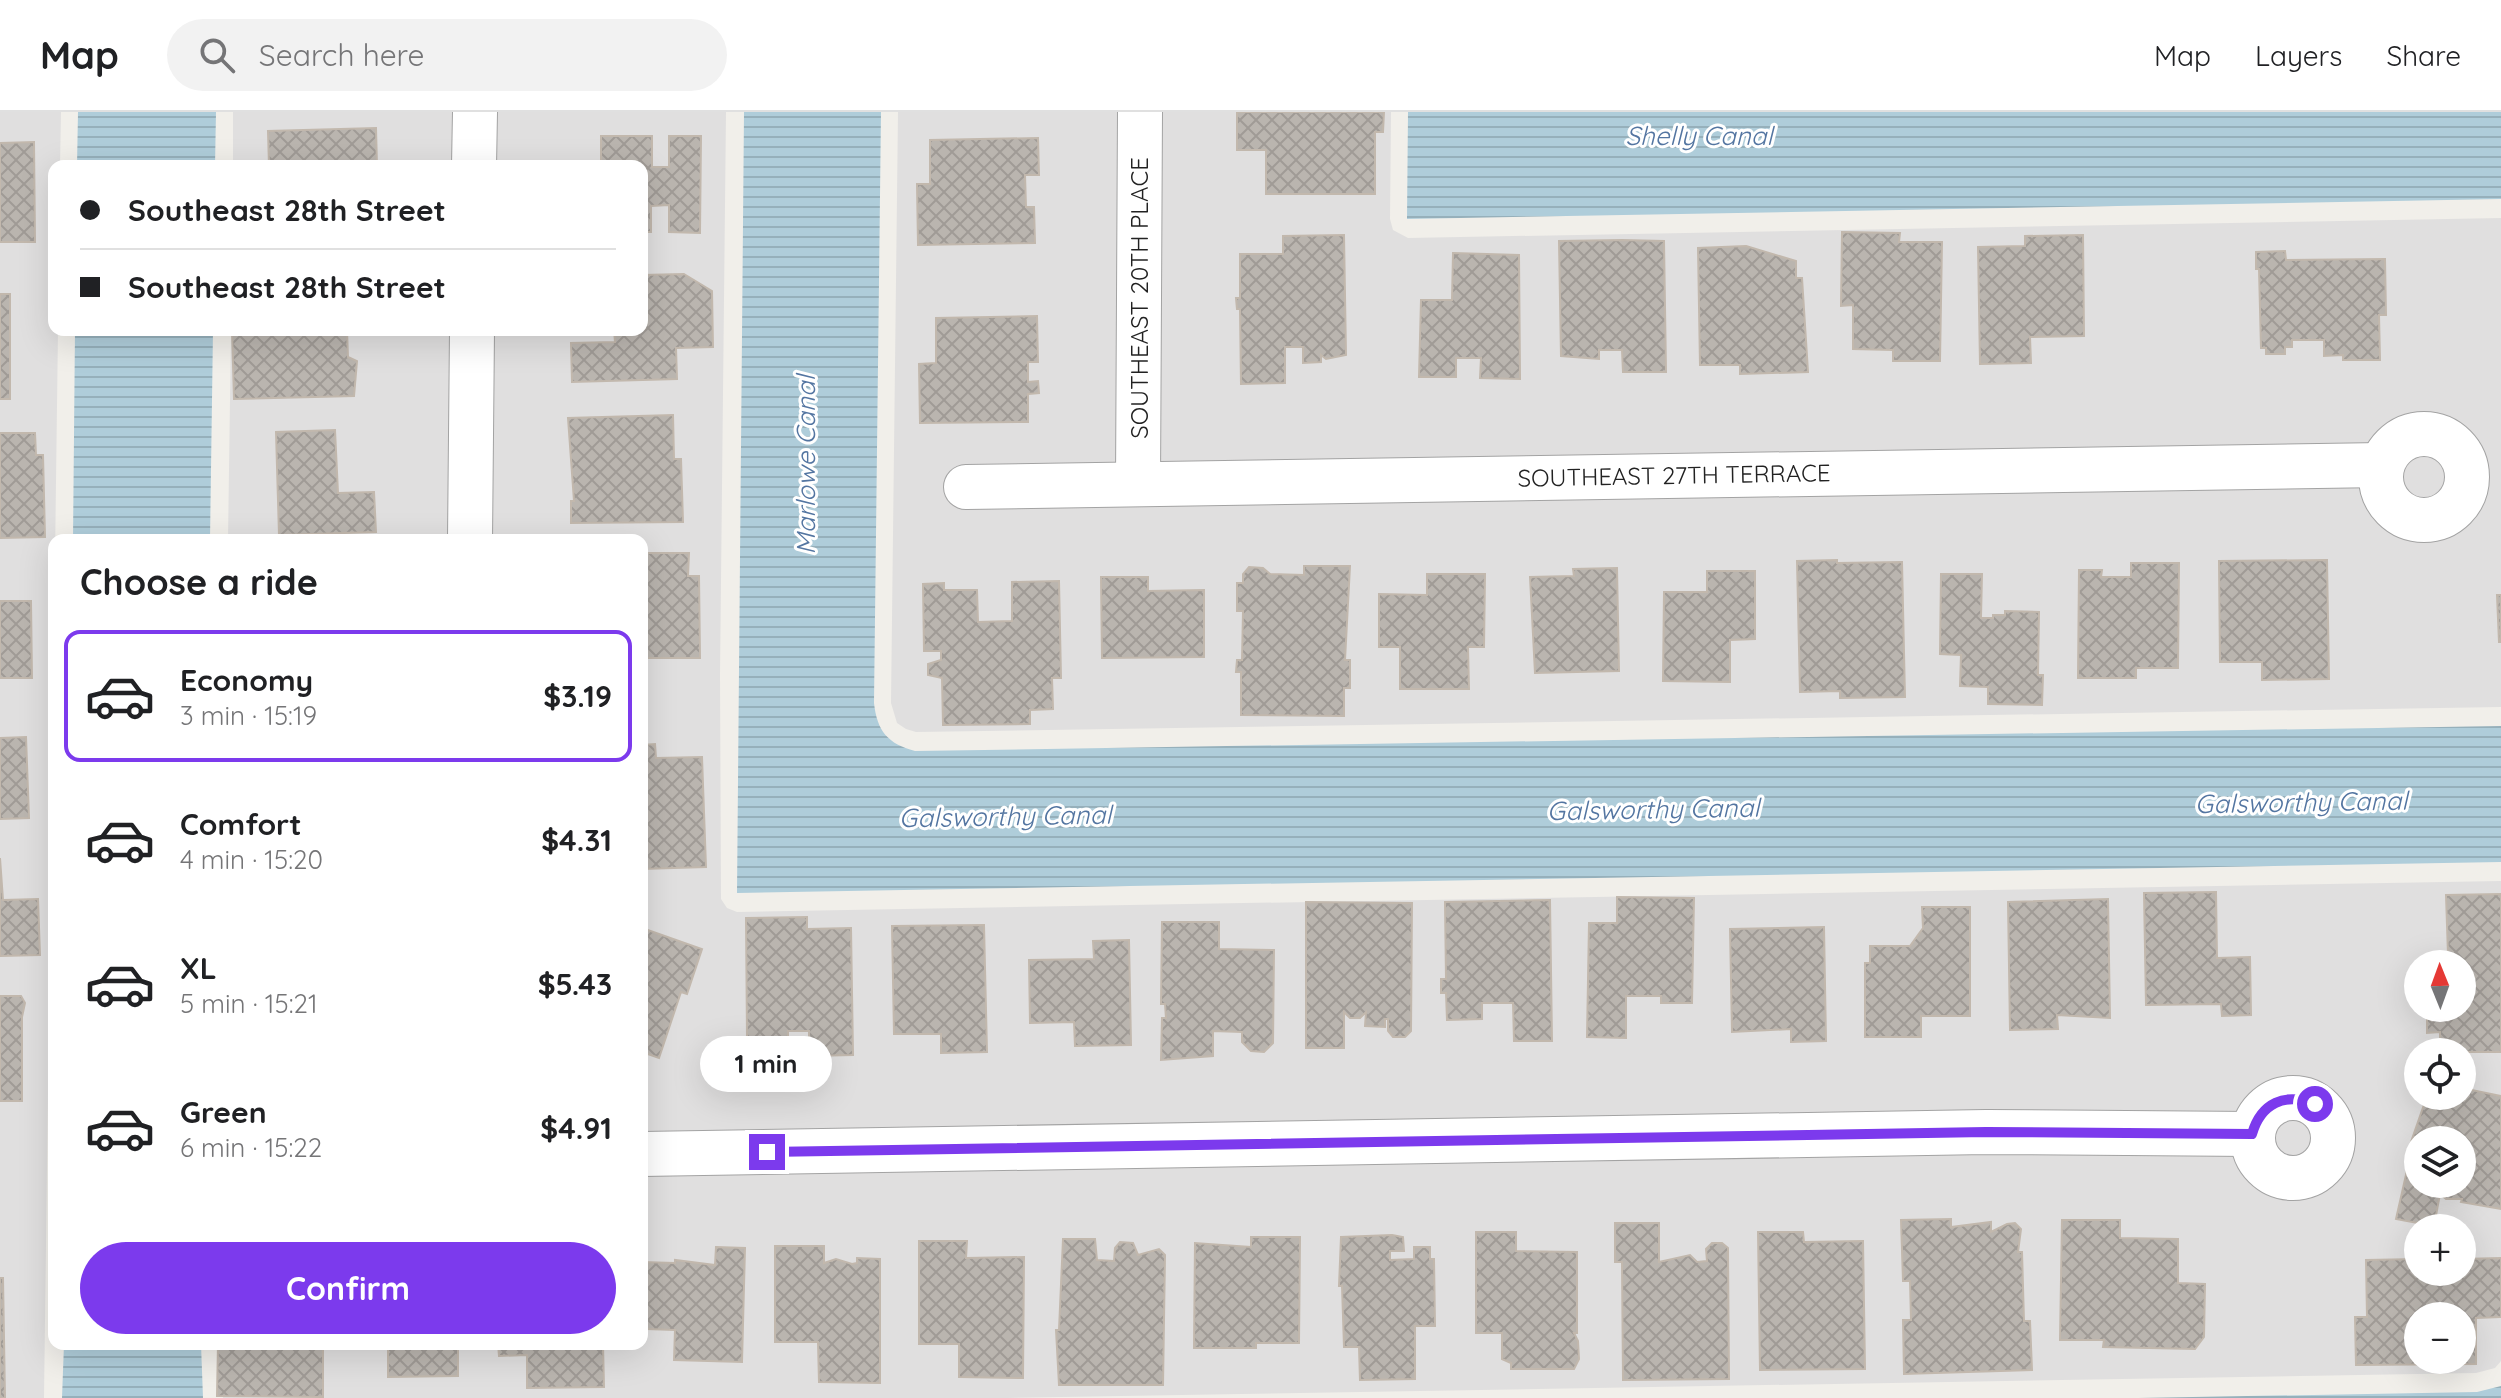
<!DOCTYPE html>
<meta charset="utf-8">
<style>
:root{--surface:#fff;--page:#f2f2f2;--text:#202124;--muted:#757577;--line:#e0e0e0;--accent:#7c3aed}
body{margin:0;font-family:Quicksand,sans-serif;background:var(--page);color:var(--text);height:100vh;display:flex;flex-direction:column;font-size:30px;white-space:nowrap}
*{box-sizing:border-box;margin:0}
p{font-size:26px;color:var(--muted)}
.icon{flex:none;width:44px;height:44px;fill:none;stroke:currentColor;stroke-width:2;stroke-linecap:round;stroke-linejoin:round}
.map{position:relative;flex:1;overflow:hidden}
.panel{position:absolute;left:48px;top:422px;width:600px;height:816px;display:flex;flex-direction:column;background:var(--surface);border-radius:16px;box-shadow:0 8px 32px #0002}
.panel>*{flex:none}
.banner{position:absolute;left:48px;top:48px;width:600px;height:176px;border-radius:16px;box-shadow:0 8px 32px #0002;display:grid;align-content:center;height:176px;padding:0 32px;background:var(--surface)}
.needle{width:52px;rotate:359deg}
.fabs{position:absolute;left:2404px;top:838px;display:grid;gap:16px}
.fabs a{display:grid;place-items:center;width:72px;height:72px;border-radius:50%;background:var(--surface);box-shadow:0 8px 32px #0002;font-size:40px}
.end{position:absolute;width:36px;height:36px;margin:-18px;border:10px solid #7c3aed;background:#fff;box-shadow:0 0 0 4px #fff}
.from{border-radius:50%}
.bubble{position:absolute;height:56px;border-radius:28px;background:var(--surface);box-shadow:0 8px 32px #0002;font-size:26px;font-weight:700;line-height:56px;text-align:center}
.banner b{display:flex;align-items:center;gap:28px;height:76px;font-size:30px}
.banner b+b{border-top:2px solid var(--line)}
.banner i{width:20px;height:20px;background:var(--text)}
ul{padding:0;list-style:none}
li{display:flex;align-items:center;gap:24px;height:132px;margin:0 16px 12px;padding:0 16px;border:4px solid transparent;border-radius:16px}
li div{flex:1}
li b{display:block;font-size:30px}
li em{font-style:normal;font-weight:700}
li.on{border-color:var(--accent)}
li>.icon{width:72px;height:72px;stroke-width:1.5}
h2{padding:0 32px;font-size:36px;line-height:96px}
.action{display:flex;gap:16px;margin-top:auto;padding:16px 32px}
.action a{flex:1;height:92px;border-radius:48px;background:var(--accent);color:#fff;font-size:32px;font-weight:700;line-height:92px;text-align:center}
header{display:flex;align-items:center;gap:48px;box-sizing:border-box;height:112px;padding:0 40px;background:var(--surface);border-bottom:2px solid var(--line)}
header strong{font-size:38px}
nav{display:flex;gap:44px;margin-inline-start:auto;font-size:28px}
.search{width:560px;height:72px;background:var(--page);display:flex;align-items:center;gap:20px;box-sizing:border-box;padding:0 28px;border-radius:44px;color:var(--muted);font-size:30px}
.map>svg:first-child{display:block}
.residential{fill:#e0dfdf;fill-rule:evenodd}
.water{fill:url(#water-rules)}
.building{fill:url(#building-cross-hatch);stroke:#c2b8ad;stroke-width:2;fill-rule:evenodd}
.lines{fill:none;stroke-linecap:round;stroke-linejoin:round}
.street-casing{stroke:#a3a3a3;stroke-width:46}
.street{stroke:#fff;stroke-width:44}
.route{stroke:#7c3aed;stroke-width:10}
.labels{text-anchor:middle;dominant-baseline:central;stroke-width:6;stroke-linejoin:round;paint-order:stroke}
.street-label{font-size:24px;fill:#222;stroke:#fff}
.water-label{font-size:26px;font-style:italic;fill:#5375a1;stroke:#fff}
</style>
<header>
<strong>Map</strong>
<div class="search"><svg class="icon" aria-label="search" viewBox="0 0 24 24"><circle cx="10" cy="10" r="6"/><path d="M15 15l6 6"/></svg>Search here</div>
<nav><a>Map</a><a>Layers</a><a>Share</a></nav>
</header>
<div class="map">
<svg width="2501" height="1286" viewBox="0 0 2501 1286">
<defs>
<pattern id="water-rules" width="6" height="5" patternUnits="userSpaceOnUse" patternTransform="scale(2)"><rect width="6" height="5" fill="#afcdda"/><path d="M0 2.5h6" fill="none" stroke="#96b0bb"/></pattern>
<pattern id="building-cross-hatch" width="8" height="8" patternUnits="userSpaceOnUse" patternTransform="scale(2)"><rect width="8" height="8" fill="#bab5af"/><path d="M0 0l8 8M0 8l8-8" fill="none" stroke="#a09b96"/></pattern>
</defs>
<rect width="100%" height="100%" fill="#f1efea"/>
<g class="residential">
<path d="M0,0H61L60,54H54V218H58L44,1286H0Z"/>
<path d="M233,0H726L720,563L721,787L727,796L737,800L2501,769V1249L2495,1256L2476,1261L1008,1286H223L219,1232H642V428H228L231,218H642V54H233ZM2418,852H2462V896H2418ZM2418,940H2462V984H2418ZM2418,1028H2462V1072H2418ZM2418,1116H2462V1160H2418ZM2418,1204H2462V1248H2418Z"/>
<path d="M898,0H1391L1390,107L1393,118L1408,126L2501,106V595L916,620L906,617L897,611L891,591Z"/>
</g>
<g class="water">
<path d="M78,0H216L215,54H77Z"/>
<path d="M744,0H881L874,591C877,619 888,632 915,639L2501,614V750L737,781Z"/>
<path d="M1408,0H2501V87L1407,107Z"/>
<path d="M75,218H213L210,428H73Z"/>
<path d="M64,1232H201L203,1286H62Z"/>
<path d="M2501,1274V1286H2138L2477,1280Z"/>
</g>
<g class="building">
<path d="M1237,0H1384L1383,20H1375V82H1266V38H1237Z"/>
<path d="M376,16L377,54H269L268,19Z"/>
<path d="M601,24H652V55H669V24H701L700,121L669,120V93L651,94V120H642V54H601Z"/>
<path d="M1038,26L1039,63H1025L1026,95H1034L1035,131L918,133L917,72H930V28Z"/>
<path d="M34,30L35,130H0V31Z"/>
<path d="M1842,120L1900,121L1899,130H1942L1940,249H1893V238L1853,237V193L1841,194Z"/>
<path d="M1344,123L1346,243L1326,247L1321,243V250L1303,251V235H1285V271L1241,272L1240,197H1237L1236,186H1240V142H1283V124Z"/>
<path d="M2083,123L2084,224L2030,225L2031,251L1980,252L1978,135L2025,134V124Z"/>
<path d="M1622,128L1664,129L1666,260H1623L1622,238H1599V247L1561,244L1559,129Z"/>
<path d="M1746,134L1796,149V166H1802L1808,260L1740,262V253H1700L1698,136Z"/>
<path d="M2285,139L2286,148L2385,147L2386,203H2379L2380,248H2343V243L2324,244V228H2292V235H2285V242H2266V236H2261L2259,157H2256V140Z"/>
<path d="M1453,141L1519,143L1520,267L1480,266L1481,246H1456V265H1419L1421,188H1452Z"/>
<path d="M684,162L712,179L713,235L676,236L677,267L572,270L571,231L615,230L614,218H642V163Z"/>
<rect x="0" y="182" width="10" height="105"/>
<path d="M1037,204L1038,250H1028V270L1038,269L1039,281L1028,282V310L920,311L919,252L936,251V206Z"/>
<path d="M232,218H347L348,245L357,249L354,284L234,287Z"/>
<path d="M673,303L674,347H681L683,410L571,411V389H574L568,306Z"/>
<path d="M335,318L338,381L374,380L376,420L279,423L276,320Z"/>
<path d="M0,321H35L36,343H43L45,425L0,426Z"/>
<path d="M642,441H689L688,464H699L700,546H642Z"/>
<path d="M1837,448V451L1902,450L1905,585L1840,586V579L1800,580L1797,449Z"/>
<path d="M2327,448L2329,567L2262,568V550H2220L2219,449Z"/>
<path d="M2131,451H2179L2178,556H2136V566H2078L2079,458H2102L2101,465H2131Z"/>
<path d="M1304,454H1350L1345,548H1350V576H1344V604L1241,603V560H1236L1237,548H1242L1243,499H1237V471H1243V462L1249,455L1263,456L1270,462L1304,463Z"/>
<path d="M1617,456L1619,559L1535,561L1530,465L1574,464L1573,457Z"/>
<path d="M1707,459H1755V527L1730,528V570L1663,569L1664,480H1707Z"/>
<path d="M1427,462H1485L1484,535H1468L1469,577H1400V535H1379V482L1427,483Z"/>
<path d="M1941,462H1982L1981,506H1993V503H2005V499L2039,500L2038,563H2043L2042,593L1988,592V575L1960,574L1961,543L1940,542Z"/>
<path d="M1101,465H1148V479L1204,478V545L1102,546Z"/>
<path d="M1059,469L1061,566H1052L1053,597L1030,598V612L943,613L942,566L928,563V552L941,548V539H924L923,472L944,471V478H977L978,510L1012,509V470Z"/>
<path d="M2497,483H2501V530H2499Z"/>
<path d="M0,489H31L32,566H0Z"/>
<path d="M26,625L29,706L0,707V626Z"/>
<path d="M655,632L656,646L702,645L706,755L642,757V633Z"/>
<path d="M0,746L3,788L38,787L40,843L0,844Z"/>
<path d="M2216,780L2217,846L2250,845L2251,903L2222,904L2221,892L2146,893L2144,781Z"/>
<path d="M2501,782V940H2440V920L2427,921V896H2462V852H2438V843H2448L2446,783Z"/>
<path d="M1617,785L1694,786L1692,891H1661V884H1626V926L1587,925L1589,811H1617Z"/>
<path d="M2108,787L2110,906L2057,903L2058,917L2010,918L2008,790Z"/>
<path d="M1550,788L1552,929H1514L1513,891H1482V907L1447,908L1446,881H1441V867H1446L1445,790Z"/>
<path d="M1306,790L1412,791L1411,919L1405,925H1393L1388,919V907H1385V915L1365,914L1366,900L1360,906H1350L1344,900V936H1306Z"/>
<path d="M1922,795H1970V904H1921V925H1865V851H1870V834H1910L1923,816Z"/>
<path d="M807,805V817L851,816L853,943L809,944V919H788V926L747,925L746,806Z"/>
<path d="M1162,810H1219V837L1274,838L1273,931L1264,940L1251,939L1242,930V920L1213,919V944L1161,948L1162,906H1166L1165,892H1161Z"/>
<path d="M984,813L987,940L941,941V922H894L892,814Z"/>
<path d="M1824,815L1826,929L1791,930V917L1732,920L1730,817Z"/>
<path d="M642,816L702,837L687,882L681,880L659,946L642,940Z"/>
<path d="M1129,828L1131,933L1075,934L1074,910L1030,911L1029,848L1094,847L1093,829Z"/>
<path d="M0,884H21L25,891L22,905V989H0Z"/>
<path d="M2462,976L2501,984V1097L2461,1090L2462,1087H2446L2440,1082L2434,1114L2396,1107L2408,1054L2415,1056L2418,1041V1072H2462V1028L2411,1030L2427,984H2462Z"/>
<path d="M1951,1107V1115L1991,1110V1120L2007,1112L2015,1111L2021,1117L2018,1140H2022L2024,1209H2030L2032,1258L1904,1262L1903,1208H1911L1910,1169H1903L1901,1108Z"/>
<path d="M2062,1108H2120V1126L2178,1127V1171L2205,1172L2204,1225L2195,1237L2103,1235L2104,1228H2060Z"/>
<path d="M1615,1111H1659V1150L1690,1143L1697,1150L1707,1149L1706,1137L1712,1131H1722L1728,1136L1729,1267L1623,1268L1622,1150H1615Z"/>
<path d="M1476,1120H1516V1139L1577,1140V1221H1574L1578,1229L1579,1247L1574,1257H1511V1251L1502,1247V1221H1476Z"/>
<path d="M1758,1120H1803L1804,1130L1863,1129L1865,1257L1760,1258Z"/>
<path d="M1392,1123L1403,1125L1404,1139H1390V1148L1414,1147V1135H1430V1147H1434L1435,1214H1415V1267L1360,1268L1359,1235H1344L1342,1174H1339L1341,1125Z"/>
<path d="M1251,1125H1300L1299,1231H1256V1236H1194L1195,1131L1251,1135Z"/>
<path d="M1063,1127H1095L1097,1148L1114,1149L1115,1136L1120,1130L1133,1131L1138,1143L1159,1137L1165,1143L1163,1273H1059L1056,1218H1059Z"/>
<path d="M919,1129H967L966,1146L1024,1145L1023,1266L959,1265V1232H919Z"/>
<path d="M775,1134H824V1151L836,1147L852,1152L857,1151V1146L880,1147V1271L819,1270L818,1230H775Z"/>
<path d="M716,1135L745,1136L742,1250L674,1248L675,1218L647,1217L642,1150L675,1151V1148L715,1153Z"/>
<path d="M2501,1146V1205L2476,1206V1252L2356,1253L2355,1205H2367L2366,1148L2418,1147V1160H2462V1147ZM2418,1204H2462V1248H2418Z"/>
<path d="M0,1166H3L5,1286H0Z"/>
<path d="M218,1232H323V1285L217,1284Z"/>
<path d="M388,1232H458V1264L388,1265Z"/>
<path d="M498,1232H603L604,1275L527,1276V1243L499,1244Z"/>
</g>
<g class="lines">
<g class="street-casing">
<g id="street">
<path d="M474,54L475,0"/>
<circle cx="2424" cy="365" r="43"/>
<path d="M1138,371L1140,0"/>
<path d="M966,375L2382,353"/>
<path d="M470,428L472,218"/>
<circle cx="2293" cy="1026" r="40"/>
<path d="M642,1042L1986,1020L2252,1022"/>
</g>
</g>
<use href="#street" class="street"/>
</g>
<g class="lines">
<path class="route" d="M767,1040L1986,1020L2252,1022C2261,991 2285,980 2315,992"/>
</g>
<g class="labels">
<g class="street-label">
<text transform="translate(1139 186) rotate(-90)">SOUTHEAST 20TH PLACE</text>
<text transform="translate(1674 363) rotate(-1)">SOUTHEAST 27TH TERRACE</text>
</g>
<g class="water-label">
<text x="1699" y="23">Shelly Canal</text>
<text transform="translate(805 353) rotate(-90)">Marlowe Canal</text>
<text transform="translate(2301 690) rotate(-1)">Galsworthy Canal</text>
<text transform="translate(1653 697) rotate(-1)">Galsworthy Canal</text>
<text transform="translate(1005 704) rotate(-1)">Galsworthy Canal</text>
</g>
</g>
</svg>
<div class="fabs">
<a><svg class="needle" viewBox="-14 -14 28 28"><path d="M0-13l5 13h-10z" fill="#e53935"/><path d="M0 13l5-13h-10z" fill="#757577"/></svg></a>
<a><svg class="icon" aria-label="locate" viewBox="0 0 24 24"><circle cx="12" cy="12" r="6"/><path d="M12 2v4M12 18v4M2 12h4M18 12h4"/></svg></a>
<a><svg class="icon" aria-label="layers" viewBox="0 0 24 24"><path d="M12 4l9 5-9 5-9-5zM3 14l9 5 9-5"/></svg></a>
<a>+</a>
<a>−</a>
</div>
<i class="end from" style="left:2315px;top:992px"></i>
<i class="end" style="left:767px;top:1040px"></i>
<div class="bubble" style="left:700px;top:924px;width:132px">1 min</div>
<div class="banner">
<b><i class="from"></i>Southeast 28th Street</b>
<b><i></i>Southeast 28th Street</b>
</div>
<section class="panel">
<h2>Choose a ride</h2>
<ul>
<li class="on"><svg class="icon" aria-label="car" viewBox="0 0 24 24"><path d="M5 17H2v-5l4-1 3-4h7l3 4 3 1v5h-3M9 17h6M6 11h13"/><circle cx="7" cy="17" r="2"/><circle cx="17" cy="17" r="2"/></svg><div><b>Economy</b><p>3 min · 15:19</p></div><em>$3.19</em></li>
<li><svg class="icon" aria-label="car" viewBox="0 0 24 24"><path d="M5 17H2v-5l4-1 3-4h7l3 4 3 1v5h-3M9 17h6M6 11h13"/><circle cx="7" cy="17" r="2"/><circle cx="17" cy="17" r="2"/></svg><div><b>Comfort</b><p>4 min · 15:20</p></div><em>$4.31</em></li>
<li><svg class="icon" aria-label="car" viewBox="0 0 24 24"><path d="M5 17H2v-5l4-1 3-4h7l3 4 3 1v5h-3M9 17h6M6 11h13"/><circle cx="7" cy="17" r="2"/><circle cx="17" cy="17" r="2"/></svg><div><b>XL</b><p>5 min · 15:21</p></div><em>$5.43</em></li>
<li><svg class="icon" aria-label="car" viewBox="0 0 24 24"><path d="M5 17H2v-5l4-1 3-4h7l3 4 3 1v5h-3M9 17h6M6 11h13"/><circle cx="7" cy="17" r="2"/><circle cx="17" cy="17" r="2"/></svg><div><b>Green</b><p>6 min · 15:22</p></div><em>$4.91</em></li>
</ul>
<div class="action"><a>Confirm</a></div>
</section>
</div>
